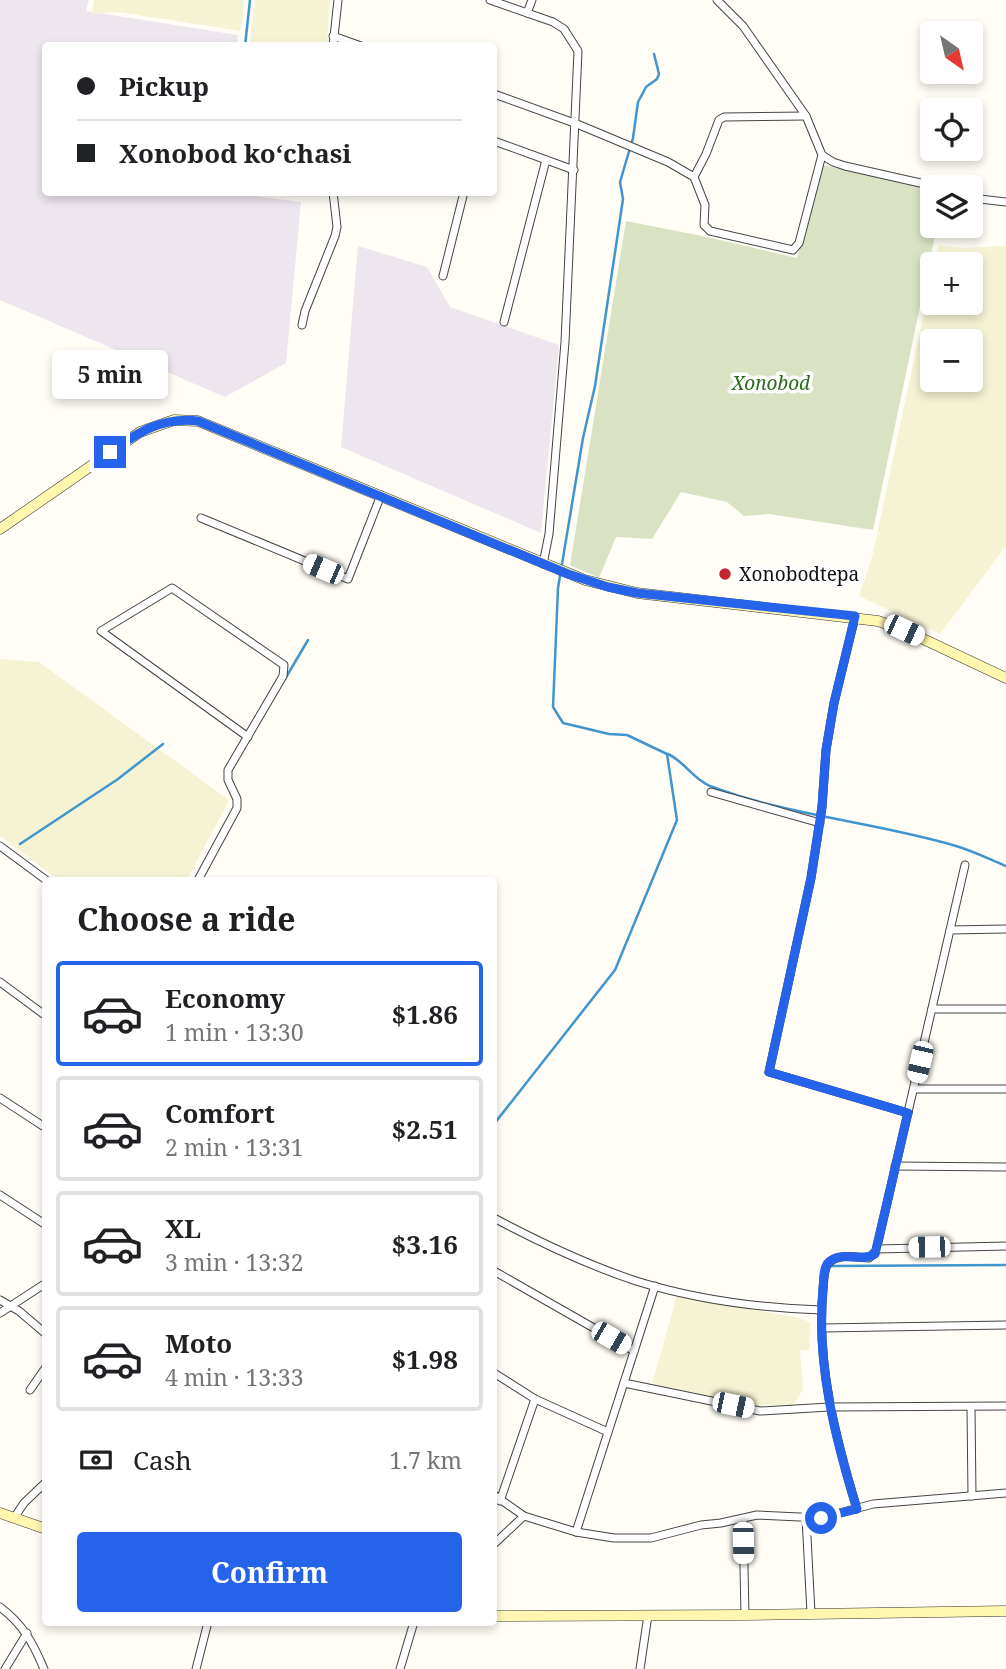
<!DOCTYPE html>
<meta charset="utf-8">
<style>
:root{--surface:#fff;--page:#f2f2f2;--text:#202124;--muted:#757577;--line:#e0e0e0;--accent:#2563eb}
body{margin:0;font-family:"Noto Serif",serif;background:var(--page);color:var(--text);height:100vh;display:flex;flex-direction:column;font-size:26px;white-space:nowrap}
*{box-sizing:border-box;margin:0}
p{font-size:23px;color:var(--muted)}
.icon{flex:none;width:38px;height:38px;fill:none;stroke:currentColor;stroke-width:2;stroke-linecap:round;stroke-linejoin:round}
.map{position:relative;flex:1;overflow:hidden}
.side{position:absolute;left:42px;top:877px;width:455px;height:749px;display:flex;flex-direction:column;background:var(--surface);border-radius:7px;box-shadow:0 4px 10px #0003}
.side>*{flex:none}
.banner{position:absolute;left:42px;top:42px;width:455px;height:154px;border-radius:7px;box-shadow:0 4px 10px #0003;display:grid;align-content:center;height:154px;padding:0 35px;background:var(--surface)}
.needle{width:46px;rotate:146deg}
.tools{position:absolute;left:920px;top:21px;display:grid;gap:14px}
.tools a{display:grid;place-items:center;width:63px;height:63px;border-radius:7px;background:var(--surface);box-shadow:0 4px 10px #0003;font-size:35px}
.end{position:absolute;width:32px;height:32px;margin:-16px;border:9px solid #2563eb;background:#fff;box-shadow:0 0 0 4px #fff}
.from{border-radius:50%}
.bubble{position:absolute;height:49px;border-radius:7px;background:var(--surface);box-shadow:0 4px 10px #0003;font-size:23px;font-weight:700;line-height:49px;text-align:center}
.car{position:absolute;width:21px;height:42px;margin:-21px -10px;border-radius:9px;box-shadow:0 0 5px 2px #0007;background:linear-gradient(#fff 24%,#345 0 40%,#fff 0 76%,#345 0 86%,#fff 0)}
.banner b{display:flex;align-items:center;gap:24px;height:66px;font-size:26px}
.banner b+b{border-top:2px solid var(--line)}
.banner i{width:18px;height:18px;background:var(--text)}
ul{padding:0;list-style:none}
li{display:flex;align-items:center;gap:21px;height:105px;margin:0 14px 10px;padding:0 21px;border:4px solid var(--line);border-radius:7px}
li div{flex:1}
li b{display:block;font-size:26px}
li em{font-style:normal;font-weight:700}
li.current{border-color:var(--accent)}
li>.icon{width:63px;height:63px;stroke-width:1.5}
h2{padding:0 35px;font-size:32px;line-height:84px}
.pay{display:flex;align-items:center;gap:18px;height:77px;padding:0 35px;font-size:26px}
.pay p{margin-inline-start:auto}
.primary-button{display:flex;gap:14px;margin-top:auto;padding:14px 35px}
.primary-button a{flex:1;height:80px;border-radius:7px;background:var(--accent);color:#fff;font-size:28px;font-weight:700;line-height:80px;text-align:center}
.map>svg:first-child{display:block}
.industrial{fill:#eee6ef}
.farmland{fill:#f6f3d4;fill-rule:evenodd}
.cemetery{fill:#d9e3c4}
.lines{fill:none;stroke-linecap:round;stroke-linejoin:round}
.stream{stroke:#3f96cf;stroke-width:2.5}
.street-casing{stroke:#444;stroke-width:9}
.secondary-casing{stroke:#333;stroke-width:11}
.street{stroke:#fff;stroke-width:7}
.secondary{stroke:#fff6b0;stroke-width:10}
.route{stroke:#2563eb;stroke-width:9}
.poi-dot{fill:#c4262e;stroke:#fff;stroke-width:2.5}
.labels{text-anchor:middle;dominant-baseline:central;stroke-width:7;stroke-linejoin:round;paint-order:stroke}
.park-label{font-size:19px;font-style:italic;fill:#2f6b1f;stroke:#fff}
.poi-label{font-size:19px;fill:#111;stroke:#fff;text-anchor:start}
</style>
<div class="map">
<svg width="1006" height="1669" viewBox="0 0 1006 1669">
<rect width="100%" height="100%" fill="#fffdf5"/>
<g class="industrial">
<path d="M0,0H89L86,11L238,35L237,45L46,46V192H222L301,202L286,363L225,397L0,300Z"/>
<path d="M358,246L427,267L450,307L559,345L541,533L341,447Z"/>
</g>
<g class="farmland">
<path d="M94,0H244L241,31L118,12L92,14Z"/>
<path d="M255,0H330L327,45H250Z"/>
<path d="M938,245L962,248L1006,246V546L940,634L859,596L872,558L933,270V303H971V264H934ZM933,341H971V380H933Z"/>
<path d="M0,659L39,662L229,800L187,880H59L0,836Z"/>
<path d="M677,1295L804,1319L811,1324L809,1350L800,1351L803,1389L793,1406L751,1405L652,1384Z"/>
</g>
<path class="cemetery" d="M822,165L933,190V226H937L873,530L769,514L744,516L727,502L681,492L652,539L616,537L599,578L570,565L626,221L707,237L797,258Z"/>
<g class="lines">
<g class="stream">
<path d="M245,46L250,0"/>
<path d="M285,679L308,640"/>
<path d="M668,754C685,762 693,779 710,786C789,816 875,822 956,846C973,851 989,859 1006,866"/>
<path d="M20,844L118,779L163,744"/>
<path d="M494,1124L615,970L677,820L667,754L627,735L609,734L563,723L553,707L558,588L583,438L595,386L623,199L620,182L633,138L638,102L646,87L657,79L659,74L654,54"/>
<path d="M830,1266L1006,1265"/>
</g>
<g class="street-casing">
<g id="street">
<path d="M490,0L553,22L564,29L578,51L565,342L549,534L543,564"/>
<path d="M717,0L743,26L806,116L822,155L833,162L845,166L938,187"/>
<path d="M527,13L532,0"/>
<path d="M333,36L361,46"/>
<path d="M333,46L338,0"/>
<path d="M494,94L577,124L668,162L694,177"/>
<path d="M806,116L724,117L719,120L706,154L694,177L705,205L704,225L710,231L793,250L799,243L822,155"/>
<path d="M494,141L574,170"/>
<path d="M971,198L1006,202"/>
<path d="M443,276L464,192"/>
<path d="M504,322L546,160"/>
<path d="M302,325L305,311L335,236L337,227L333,192"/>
<path d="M201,518L348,579L381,495"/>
<path d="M855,617L834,703L826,750L822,807L811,878L769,1072L908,1113"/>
<path d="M711,792L820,823"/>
<path d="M0,846L46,880"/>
<path d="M198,880L237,808V799L228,780V770L283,676L284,665L172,588L101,631L248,737"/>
<path d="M950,930L965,865"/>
<path d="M0,982L46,1016"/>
<path d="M932,1009H1006"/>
<path d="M914,1089H1006"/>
<path d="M0,1098L46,1128"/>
<path d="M895,1166L1006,1167"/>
<path d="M0,1195L46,1225"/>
<path d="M494,1218C539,1242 588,1265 636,1281C694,1299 761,1308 821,1310"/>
<path d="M877,1249L1006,1246"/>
<path d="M494,1271L634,1351"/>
<path d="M0,1300L19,1311L46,1334"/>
<path d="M0,1313L46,1283"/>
<path d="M823,1328L1006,1325"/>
<path d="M494,1373L535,1399L608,1432"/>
<path d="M624,1383L760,1411L829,1407L1006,1406"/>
<path d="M30,1390L46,1367"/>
<path d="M971,1408L972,1496"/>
<path d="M494,1495L524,1516"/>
<path d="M500,1501L535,1399"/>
<path d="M857,1509C836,1440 816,1363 823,1290C824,1282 823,1271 828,1264C836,1253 856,1257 869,1258L876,1251L950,930L1006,929"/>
<path d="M14,1518L24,1503L46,1482"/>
<path d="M806,1518L811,1613"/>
<path d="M743,1519L745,1615"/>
<path d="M576,1532L655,1286"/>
<path d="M494,1544L524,1516L576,1532L614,1538H651L701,1525L721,1523L757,1515L821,1518L873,1504L1006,1493"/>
<path d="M0,1607C23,1624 33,1643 44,1669"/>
<path d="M5,1669L27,1633"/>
<path d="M196,1669L208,1622"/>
<path d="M400,1669L414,1622"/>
<path d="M640,1669L648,1615"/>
</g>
</g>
<g class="secondary-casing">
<g id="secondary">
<path d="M0,529L140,432L174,420L198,421L585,580L637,593L878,621L904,630L1006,678"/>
<path d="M0,1513L46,1529"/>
<path d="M494,1616L745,1615L1006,1611"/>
</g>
</g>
<use href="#street" class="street"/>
<use href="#secondary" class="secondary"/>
</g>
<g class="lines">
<path class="route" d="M110,452C137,433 163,416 198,421L568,574L608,587L637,593L855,616L834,703L826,750L822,807L811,878L769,1072L908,1113L875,1254C862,1263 841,1250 829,1262C823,1267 824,1280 823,1288C816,1363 835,1438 857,1509L821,1518"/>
</g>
<circle class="poi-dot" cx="725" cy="574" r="7"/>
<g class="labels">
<g class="park-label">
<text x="771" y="383">Xonobod</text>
</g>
<g class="poi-label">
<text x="739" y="574">Xonobodtepa</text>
</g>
</g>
</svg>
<div class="tools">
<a><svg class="needle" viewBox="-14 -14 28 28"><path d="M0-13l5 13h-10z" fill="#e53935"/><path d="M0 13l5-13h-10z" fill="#757577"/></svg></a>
<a><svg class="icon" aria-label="locate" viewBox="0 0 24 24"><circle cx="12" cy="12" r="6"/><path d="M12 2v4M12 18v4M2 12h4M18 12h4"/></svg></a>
<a><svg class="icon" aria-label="layers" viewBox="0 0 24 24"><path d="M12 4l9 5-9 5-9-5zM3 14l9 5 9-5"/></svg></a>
<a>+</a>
<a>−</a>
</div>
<i class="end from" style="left:821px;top:1518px"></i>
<i class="end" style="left:110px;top:452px"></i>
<div class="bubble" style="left:52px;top:350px;width:116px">5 min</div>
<i class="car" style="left:323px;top:569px;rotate:293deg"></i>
<i class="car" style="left:904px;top:630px;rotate:115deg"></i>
<i class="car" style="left:920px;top:1062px;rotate:193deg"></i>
<i class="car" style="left:929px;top:1247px;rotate:269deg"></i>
<i class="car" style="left:611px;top:1338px;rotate:120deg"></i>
<i class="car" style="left:733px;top:1405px;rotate:102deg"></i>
<i class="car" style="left:743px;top:1543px;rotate:179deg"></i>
<div class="banner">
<b><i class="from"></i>Pickup</b>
<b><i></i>Xonobod koʻchasi</b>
</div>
<section class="side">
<h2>Choose a ride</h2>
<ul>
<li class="current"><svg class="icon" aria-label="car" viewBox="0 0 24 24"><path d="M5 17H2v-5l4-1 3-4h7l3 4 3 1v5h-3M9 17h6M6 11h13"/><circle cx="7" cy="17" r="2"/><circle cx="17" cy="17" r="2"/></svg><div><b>Economy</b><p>1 min · 13:30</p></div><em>$1.86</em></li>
<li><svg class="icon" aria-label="car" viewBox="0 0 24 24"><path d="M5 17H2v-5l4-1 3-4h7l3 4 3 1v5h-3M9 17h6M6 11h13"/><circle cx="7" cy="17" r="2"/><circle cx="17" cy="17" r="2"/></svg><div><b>Comfort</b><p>2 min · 13:31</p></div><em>$2.51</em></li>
<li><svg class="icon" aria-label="car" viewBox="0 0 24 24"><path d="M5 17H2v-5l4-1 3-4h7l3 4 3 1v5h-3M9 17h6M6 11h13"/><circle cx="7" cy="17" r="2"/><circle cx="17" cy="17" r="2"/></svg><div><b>XL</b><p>3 min · 13:32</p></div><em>$3.16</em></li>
<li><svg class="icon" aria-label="car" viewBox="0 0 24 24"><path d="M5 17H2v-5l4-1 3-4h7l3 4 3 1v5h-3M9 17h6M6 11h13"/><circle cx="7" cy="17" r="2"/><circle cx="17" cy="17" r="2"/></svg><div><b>Moto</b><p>4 min · 13:33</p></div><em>$1.98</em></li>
</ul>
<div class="pay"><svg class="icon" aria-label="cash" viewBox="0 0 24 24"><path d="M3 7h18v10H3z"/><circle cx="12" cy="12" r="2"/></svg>Cash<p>1.7 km</p></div>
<div class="primary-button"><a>Confirm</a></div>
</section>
</div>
